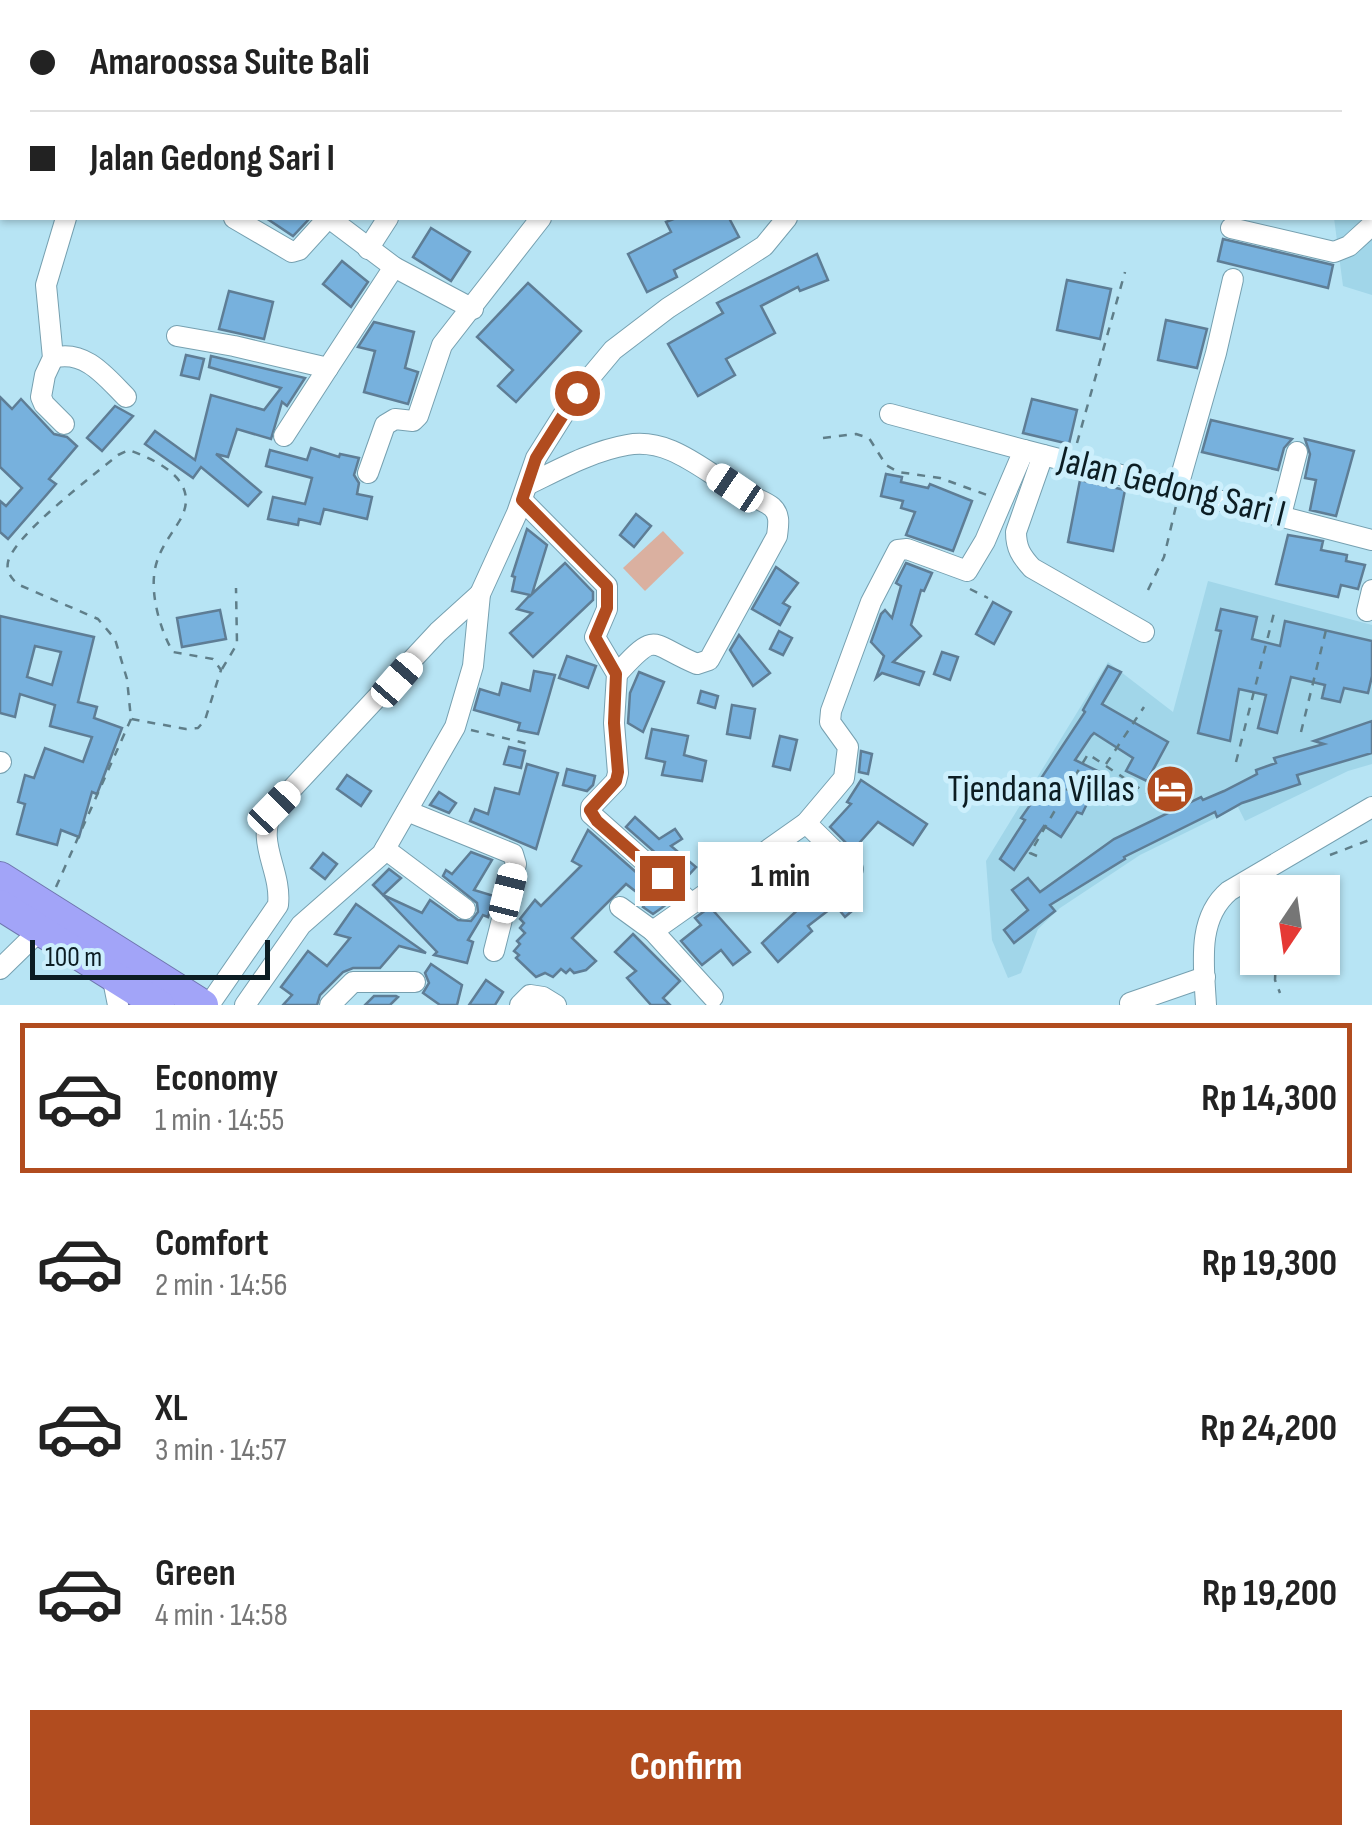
<!DOCTYPE html>
<meta charset="utf-8">
<style>
:root{--surface:#fff;--page:#f2f2f2;--text:#222;--muted:#767676;--line:#e0e0e0;--accent:#b14c1f}
body{margin:0;font-family:"Sofia Sans Condensed",sans-serif;background:var(--page);color:var(--text);height:100vh;display:flex;flex-direction:column;font-size:38px;white-space:nowrap}
*{box-sizing:border-box;margin:0}
p{font-size:32px;color:var(--muted)}
.icon{flex:none;width:55px;height:55px;fill:none;stroke:currentColor;stroke-width:2;stroke-linecap:round;stroke-linejoin:round}
.map{position:relative;height:1005px;overflow:hidden}
.drawer{display:flex;flex-direction:column;background:var(--surface);flex:1}
.drawer>*{flex:none}
.top-card{position:absolute;left:0px;top:0px;width:1372px;height:220px;box-shadow:0 2px 8px #0004;display:grid;align-content:center;height:220px;padding:0 30px;background:var(--surface)}
.needle{width:65px;rotate:193deg}
.controls{position:absolute;left:1240px;top:875px;display:grid;gap:20px}
.controls a{display:grid;place-items:center;width:100px;height:100px;border-radius:0px;background:var(--surface);box-shadow:0 2px 8px #0004;font-size:50px}
.scale{position:absolute;left:30px;bottom:25px;width:240px;box-sizing:border-box;padding-left:10px;border:5px solid #0c1d23;border-top:0;font-size:28px;line-height:35px;white-space:nowrap;color:#0c1d23;-webkit-text-stroke:8px #cceffc;paint-order:stroke}
.end{position:absolute;width:45px;height:45px;margin:-22px;border:12px solid #b14c1f;background:#fff;box-shadow:0 0 0 5px #fff}
.from{border-radius:50%}
.bubble{position:absolute;height:70px;border-radius:0px;background:var(--surface);box-shadow:0 2px 8px #0004;font-size:32px;font-weight:700;line-height:70px;text-align:center}
.car{position:absolute;width:30px;height:60px;margin:-30px -15px;border-radius:12px;box-shadow:0 0 8px 2px #0007;background:linear-gradient(#fff 24%,#345 0 40%,#fff 0 76%,#345 0 86%,#fff 0)}
.top-card b{display:flex;align-items:center;gap:35px;height:95px;font-size:38px}
.top-card b+b{border-top:2px solid var(--line)}
.top-card i{width:25px;height:25px;background:var(--text)}
ul{padding:18px 0 0;list-style:none}
li{display:flex;align-items:center;gap:30px;height:150px;margin:0 20px 15px;padding:0 10px;border:5px solid transparent;border-radius:0px}
li div{flex:1}
li b{display:block;font-size:38px}
li em{font-style:normal;font-weight:700}
li.on{border-color:var(--accent)}
li>.icon{width:90px;height:90px;stroke-width:1.5}
.action{display:flex;gap:20px;margin-top:auto;padding:20px 30px}
.action a{flex:1;height:115px;border-radius:0px;background:var(--accent);color:#fff;font-size:40px;font-weight:700;line-height:115px;text-align:center}
.map>svg:first-child{display:block}
.built{fill:#a1d6e9}
.green{fill:#dab0a0}
.building{fill:#77b1dd;stroke:#5e7d95;stroke-width:2.5;fill-rule:evenodd}
.lines{fill:none;stroke-linecap:round;stroke-linejoin:round}
.minor-casing{stroke:#76a0b0;stroke-width:22}
.highway-casing{stroke:#6e75ad;stroke-width:32}
.path{stroke:#5f7e89;stroke-width:2.5;stroke-dasharray:8 8;stroke-linecap:butt}
.minor{stroke:#fff;stroke-width:20}
.highway{stroke:#a2a4f8;stroke-width:30}
.route{stroke:#b14c1f;stroke-width:12}
.labels{text-anchor:middle;dominant-baseline:central;stroke-width:10;stroke-linejoin:round;paint-order:stroke}
.street-label{font-size:38px;fill:#0c1d23;stroke:#cceffc}
.poi-label{font-size:38px;fill:#0c1d23;stroke:#cceffc;text-anchor:end}
</style>
<div class="map">
<svg width="1372" height="1005" viewBox="0 0 1372 1005">
<rect width="100%" height="100%" fill="#b7e4f4"/>
<g class="built">
<path d="M1370,130L1372,131V295L1343,286L1334,218H1370Z"/>
<path d="M1208,581L1372,625V764L1348,771L1245,821L1238,807L1140,855L1060,908L1038,929L1021,973L1008,978L992,940L986,861L1108,662L1173,712Z"/>
</g>
<path class="green" d="M663,531L684,553L645,591L623,568Z"/>
<g class="building">
<path d="M266,218H310L293,236Z"/>
<path d="M676,218H729L739,237L674,270L677,277L647,292L628,254L671,232L666,222Z"/>
<path d="M431,228L470,252L451,281L413,257Z"/>
<path d="M1223,239L1333,265L1328,288L1218,261Z"/>
<path d="M817,254L828,280L800,291L798,287L761,306L775,333L726,359L735,375L698,396L668,344L723,313L717,303Z"/>
<path d="M342,261L368,282L351,307L323,284Z"/>
<path d="M1067,280L1111,289L1100,339L1057,330Z"/>
<path d="M528,283L581,331L516,402L498,386L513,370L477,337Z"/>
<path d="M229,291L273,302L264,339L219,329Z"/>
<path d="M1166,320L1207,329L1197,368L1158,360Z"/>
<path d="M374,322L414,332L405,368L418,372L408,404L364,392L375,351L358,347Z"/>
<path d="M186,355L204,359L199,379L181,375Z"/>
<path d="M211,356L305,378L287,406L282,402L271,439L237,429L228,457L216,454L261,492L248,506L201,467L193,478L145,444L155,431L195,460L211,395L264,410L281,388L209,367Z"/>
<path d="M0,397L12,409L21,399L54,434L67,437L77,446L49,479L56,484L8,539L0,532V501L6,506L22,488L0,467Z"/>
<path d="M1032,399L1077,410L1069,444L1023,433Z"/>
<path d="M115,406L133,416L102,451L87,438Z"/>
<path d="M1211,420L1292,439L1284,448L1278,470L1202,452Z"/>
<path d="M1305,439L1354,451L1336,516L1310,510L1316,480L1305,478L1310,454Z"/>
<path d="M311,448L339,457L340,454L359,458L354,475L359,483L357,494L372,497L367,519L324,509L320,524L299,519L298,525L268,519L273,497L305,504L312,478L266,466L270,450L307,460Z"/>
<path d="M886,474L902,477L901,482L928,488L930,484L972,501L953,551L906,535L915,512L901,508L903,501L881,496Z"/>
<path d="M1080,480L1125,490L1113,551L1068,542Z"/>
<path d="M636,514L651,526L634,547L620,535Z"/>
<path d="M527,529L547,545L532,594L565,563L593,592V600L533,657L510,633L532,613L517,609L530,595L512,591L515,577L512,576Z"/>
<path d="M1288,535L1323,541L1321,550L1347,555L1346,561L1365,565L1358,589L1341,585L1338,597L1276,584Z"/>
<path d="M906,563L932,573L924,591L921,590L911,625L921,636L893,662L924,672L919,685L882,673L876,678L884,656L871,642L881,614L885,610L892,618L901,586L896,583Z"/>
<path d="M776,567L798,583L783,603L790,607L780,625L752,609Z"/>
<path d="M993,602L1011,612L994,644L976,634Z"/>
<path d="M1221,609L1257,617L1252,639L1280,646L1285,621L1372,641V676L1368,693L1344,688L1340,702L1322,698L1325,685L1291,677L1277,733L1258,728L1266,695L1239,689L1230,741L1198,733L1221,631L1216,630Z"/>
<path d="M220,610L226,639L182,647L177,618Z"/>
<path d="M0,616L94,637L78,702L97,707L94,718L122,728L97,794L92,792L79,837L61,830L57,845L17,834L25,804L18,802L25,775L34,778L45,748L83,762L92,737L50,726L55,705L20,694L15,717L0,713ZM35,646L61,652L52,685L27,677Z"/>
<path d="M779,631L792,638L783,655L770,649Z"/>
<path d="M739,635L770,673L753,686L730,650Z"/>
<path d="M942,652L958,657L950,680L934,674Z"/>
<path d="M567,656L596,666L588,688L559,678Z"/>
<path d="M1108,666L1121,672L1102,704L1168,742L1147,781L1126,771L1133,758L1094,733L1091,736L1075,760L1102,773L1082,814L1077,812L1061,837L1044,826L1014,870L1000,859L1025,820L1021,818L1035,798L1030,795L1085,712L1083,710Z"/>
<path d="M534,671L555,675L538,734L518,730L520,723L474,710L480,689L499,695L502,683L530,691Z"/>
<path d="M639,672L664,682L643,732L628,723L630,693Z"/>
<path d="M701,691L718,696L715,708L698,703Z"/>
<path d="M732,705L755,709L750,738L727,734Z"/>
<path d="M1372,721V753L1297,775L1300,784L1242,803L1217,817L1215,812L1124,857L1125,859L1050,905L1055,911L1014,943L1004,930L1028,910L1012,890L1028,878L1040,892L1114,839L1201,797L1203,800L1224,791L1257,774L1256,770L1276,763L1274,758L1324,744L1314,741Z"/>
<path d="M652,729L688,736L684,755L706,761L702,781L662,775L665,762L646,758Z"/>
<path d="M780,736L797,740L790,770L773,766Z"/>
<path d="M509,747L525,751L521,768L504,764Z"/>
<path d="M861,751L872,754L868,774L859,772Z"/>
<path d="M527,764L558,773L536,849L470,821L475,809L488,814L495,788L519,794Z"/>
<path d="M567,769L595,776L593,785L587,791L563,785Z"/>
<path d="M347,775L371,791L361,806L337,789Z"/>
<path d="M861,780L927,824L913,845L878,822L853,850L830,827L851,804L847,802Z"/>
<path d="M439,792L456,803L449,813L430,805Z"/>
<path d="M635,817L659,839L675,829L682,839L671,846L696,867L685,879L626,827Z"/>
<path d="M588,830L670,902L653,914L643,907L648,901L626,884L572,938L596,961L586,970L574,973L570,969L566,973L561,969L553,977L545,973L536,977L516,958L519,955L514,951L520,944L517,941L525,933L520,928L524,923L520,919L535,900L541,906L581,866L572,861Z"/>
<path d="M471,852L492,860L474,890L494,896L488,917L483,915L468,940L473,942L467,963L434,955L437,952L383,895L422,913L430,900L458,920L471,921L478,912L477,903L443,876L446,870L452,874Z"/>
<path d="M323,853L337,864L325,879L311,868Z"/>
<path d="M389,869L401,878L383,895L373,885Z"/>
<path d="M820,889L834,906L808,926L812,931L778,962L762,943Z"/>
<path d="M850,894L859,905L845,917L836,906Z"/>
<path d="M356,904L426,953L399,946L380,968H353L343,972L320,995L317,1005H283L292,995L281,987L308,951L327,966L350,938L335,934Z"/>
<path d="M710,907L750,952L733,965L721,950L702,965L681,941L701,925L695,918Z"/>
<path d="M633,934L680,981L663,998L670,1005H651L627,978L636,971L615,952Z"/>
<path d="M431,964L462,985L457,1005H440L423,993L429,983L425,973Z"/>
<path d="M486,980L503,992L495,1005H469Z"/>
<path d="M374,996H396L398,997L390,1005H365Z"/>
</g>
<g class="lines">
<g class="minor-casing">
<g id="minor">
<path d="M475,0L479,2"/>
<path d="M1106,0L1107,2"/>
<path d="M1328,0L1329,2"/>
<path d="M73,2V0"/>
<path d="M451,2L452,0"/>
<path d="M534,2L535,0"/>
<path d="M640,2L641,0"/>
<path d="M832,2V0"/>
<path d="M1071,2L1077,0"/>
<path d="M0,153L2,151"/>
<path d="M0,169L2,170"/>
<path d="M234,218L292,252L299,250L328,218"/>
<path d="M329,218L394,267L473,309"/>
<path d="M1231,228L1334,252L1349,246L1372,225"/>
<path d="M368,249L388,218"/>
<path d="M177,336L234,346L328,368L394,267"/>
<path d="M53,358C85,349 106,377 126,397"/>
<path d="M890,414L1024,450"/>
<path d="M64,424L44,404L41,397L45,375L53,358L46,285L66,218"/>
<path d="M284,436L328,368"/>
<path d="M1043,455L1016,532C1016,548 1021,556 1032,568L1144,632"/>
<path d="M368,473L385,425L395,419L413,421L418,416L442,345L541,218"/>
<path d="M527,485C558,470 592,451 627,445C670,437 703,471 738,490C748,496 764,500 772,507C781,515 778,526 777,536L709,660L697,664C649,644 658,629 617,674"/>
<path d="M1177,490L1216,353L1233,279"/>
<path d="M522,500L607,586V609L595,637L617,674L614,723L618,773L616,781L591,807V814L691,903"/>
<path d="M1281,515L1297,452"/>
<path d="M1367,611L1372,590"/>
<path d="M0,763L1,762"/>
<path d="M407,811L513,854L516,864L494,951"/>
<path d="M806,823L853,869"/>
<path d="M385,849L465,909"/>
<path d="M620,907L653,931"/>
<path d="M0,969L40,930"/>
<path d="M112,975L118,1005"/>
<path d="M713,997L653,931L806,823L844,778L848,747L830,722L831,711L871,602L898,550L907,549L967,571L985,541L1024,450L1372,540"/>
<path d="M1130,1003L1205,977"/>
<path d="M209,1005L278,905C282,869 254,842 274,808L438,632L480,594"/>
<path d="M245,1005L301,925L382,854L455,727L473,666L480,594L517,513L536,458L577,393L613,350L668,308L764,246L787,218"/>
<path d="M330,1005L353,982H415"/>
<path d="M520,1005L530,995L543,997L556,1005"/>
<path d="M1206,1005C1204,966 1196,919 1229,891L1372,807"/>
</g>
</g>
<g class="highway-casing">
<g id="highway">
<path d="M0,877L203,1005"/>
<path d="M0,905L159,1005"/>
</g>
</g>
<g class="path">
<path d="M823,438L856,434L869,438L886,465L898,472L940,478L987,495"/>
<path d="M1077,443L1125,272"/>
<path d="M970,589L988,598"/>
<path d="M1148,590L1164,557L1176,506"/>
<path d="M222,669L237,644L236,588"/>
<path d="M471,730L533,745"/>
<path d="M1301,732L1327,626"/>
<path d="M1236,762L1274,613"/>
<path d="M1106,764L1144,707"/>
<path d="M1330,855L1372,839"/>
<path d="M1037,856L1030,853L1088,754L1157,800"/>
<path d="M56,887L131,719L127,679L115,639L98,619L17,584C11,577 6,572 8,562C14,535 94,475 118,455L129,450C158,461 202,481 180,520C170,537 159,549 155,569C150,594 160,630 173,652L213,659L221,670L205,720L198,728L186,729L131,719"/>
<path d="M1276,958L1275,980L1280,993"/>
</g>
<use href="#minor" class="minor"/>
<use href="#highway" class="highway"/>
</g>
<g class="lines">
<path class="route" d="M577,393L536,458L522,500L607,586V608L595,637L616,674L614,723L618,772L616,781L590,810L597,821L662,878"/>
</g>
<defs>
<g id="hotel-disc" transform="scale(2.5)"><circle r="9.5" fill="#b14c1f" stroke="#cceffc"/><path d="M-6-4.5h1.5V1H6V5H4.5V3h-9V5H-6ZM-4 0a1.8 1.8 0 1 1 3.6 0ZM.5 0V-2.5h3Q6-2.5 6 0Z" fill="#fff"/></g>
</defs>
<g fill-rule="evenodd">
<use href="#hotel-disc" x="1170" y="789"/>
</g>
<g class="labels">
<g class="street-label">
<text transform="translate(1172 487) rotate(14)">Jalan Gedong Sari I</text>
</g>
<g class="poi-label">
<text x="1135" y="789">Tjendana Villas</text>
</g>
</g>
</svg>
<div class="controls">
<a><svg class="needle" viewBox="-14 -14 28 28"><path d="M0-13l5 13h-10z" fill="#e53935"/><path d="M0 13l5-13h-10z" fill="#767676"/></svg></a>
</div>
<div class="scale">100 m</div>
<i class="end from" style="left:577px;top:393px"></i>
<i class="end" style="left:662px;top:878px"></i>
<div class="bubble" style="left:698px;top:842px;width:165px">1 min</div>
<i class="car" style="left:735px;top:488px;rotate:304deg"></i>
<i class="car" style="left:397px;top:680px;rotate:41deg"></i>
<i class="car" style="left:274px;top:808px;rotate:44deg"></i>
<i class="car" style="left:508px;top:893px;rotate:14deg"></i>
<div class="top-card">
<b><i class="from"></i>Amaroossa Suite Bali</b>
<b><i></i>Jalan Gedong Sari I</b>
</div>
</div>
<section class="drawer">
<ul>
<li class="on"><svg class="icon" aria-label="car" viewBox="0 0 24 24"><path d="M5 17H2v-5l4-1 3-4h7l3 4 3 1v5h-3M9 17h6M6 11h13"/><circle cx="7" cy="17" r="2"/><circle cx="17" cy="17" r="2"/></svg><div><b>Economy</b><p>1 min · 14:55</p></div><em>Rp 14,300</em></li>
<li><svg class="icon" aria-label="car" viewBox="0 0 24 24"><path d="M5 17H2v-5l4-1 3-4h7l3 4 3 1v5h-3M9 17h6M6 11h13"/><circle cx="7" cy="17" r="2"/><circle cx="17" cy="17" r="2"/></svg><div><b>Comfort</b><p>2 min · 14:56</p></div><em>Rp 19,300</em></li>
<li><svg class="icon" aria-label="car" viewBox="0 0 24 24"><path d="M5 17H2v-5l4-1 3-4h7l3 4 3 1v5h-3M9 17h6M6 11h13"/><circle cx="7" cy="17" r="2"/><circle cx="17" cy="17" r="2"/></svg><div><b>XL</b><p>3 min · 14:57</p></div><em>Rp 24,200</em></li>
<li><svg class="icon" aria-label="car" viewBox="0 0 24 24"><path d="M5 17H2v-5l4-1 3-4h7l3 4 3 1v5h-3M9 17h6M6 11h13"/><circle cx="7" cy="17" r="2"/><circle cx="17" cy="17" r="2"/></svg><div><b>Green</b><p>4 min · 14:58</p></div><em>Rp 19,200</em></li>
</ul>
<div class="action"><a>Confirm</a></div>
</section>
